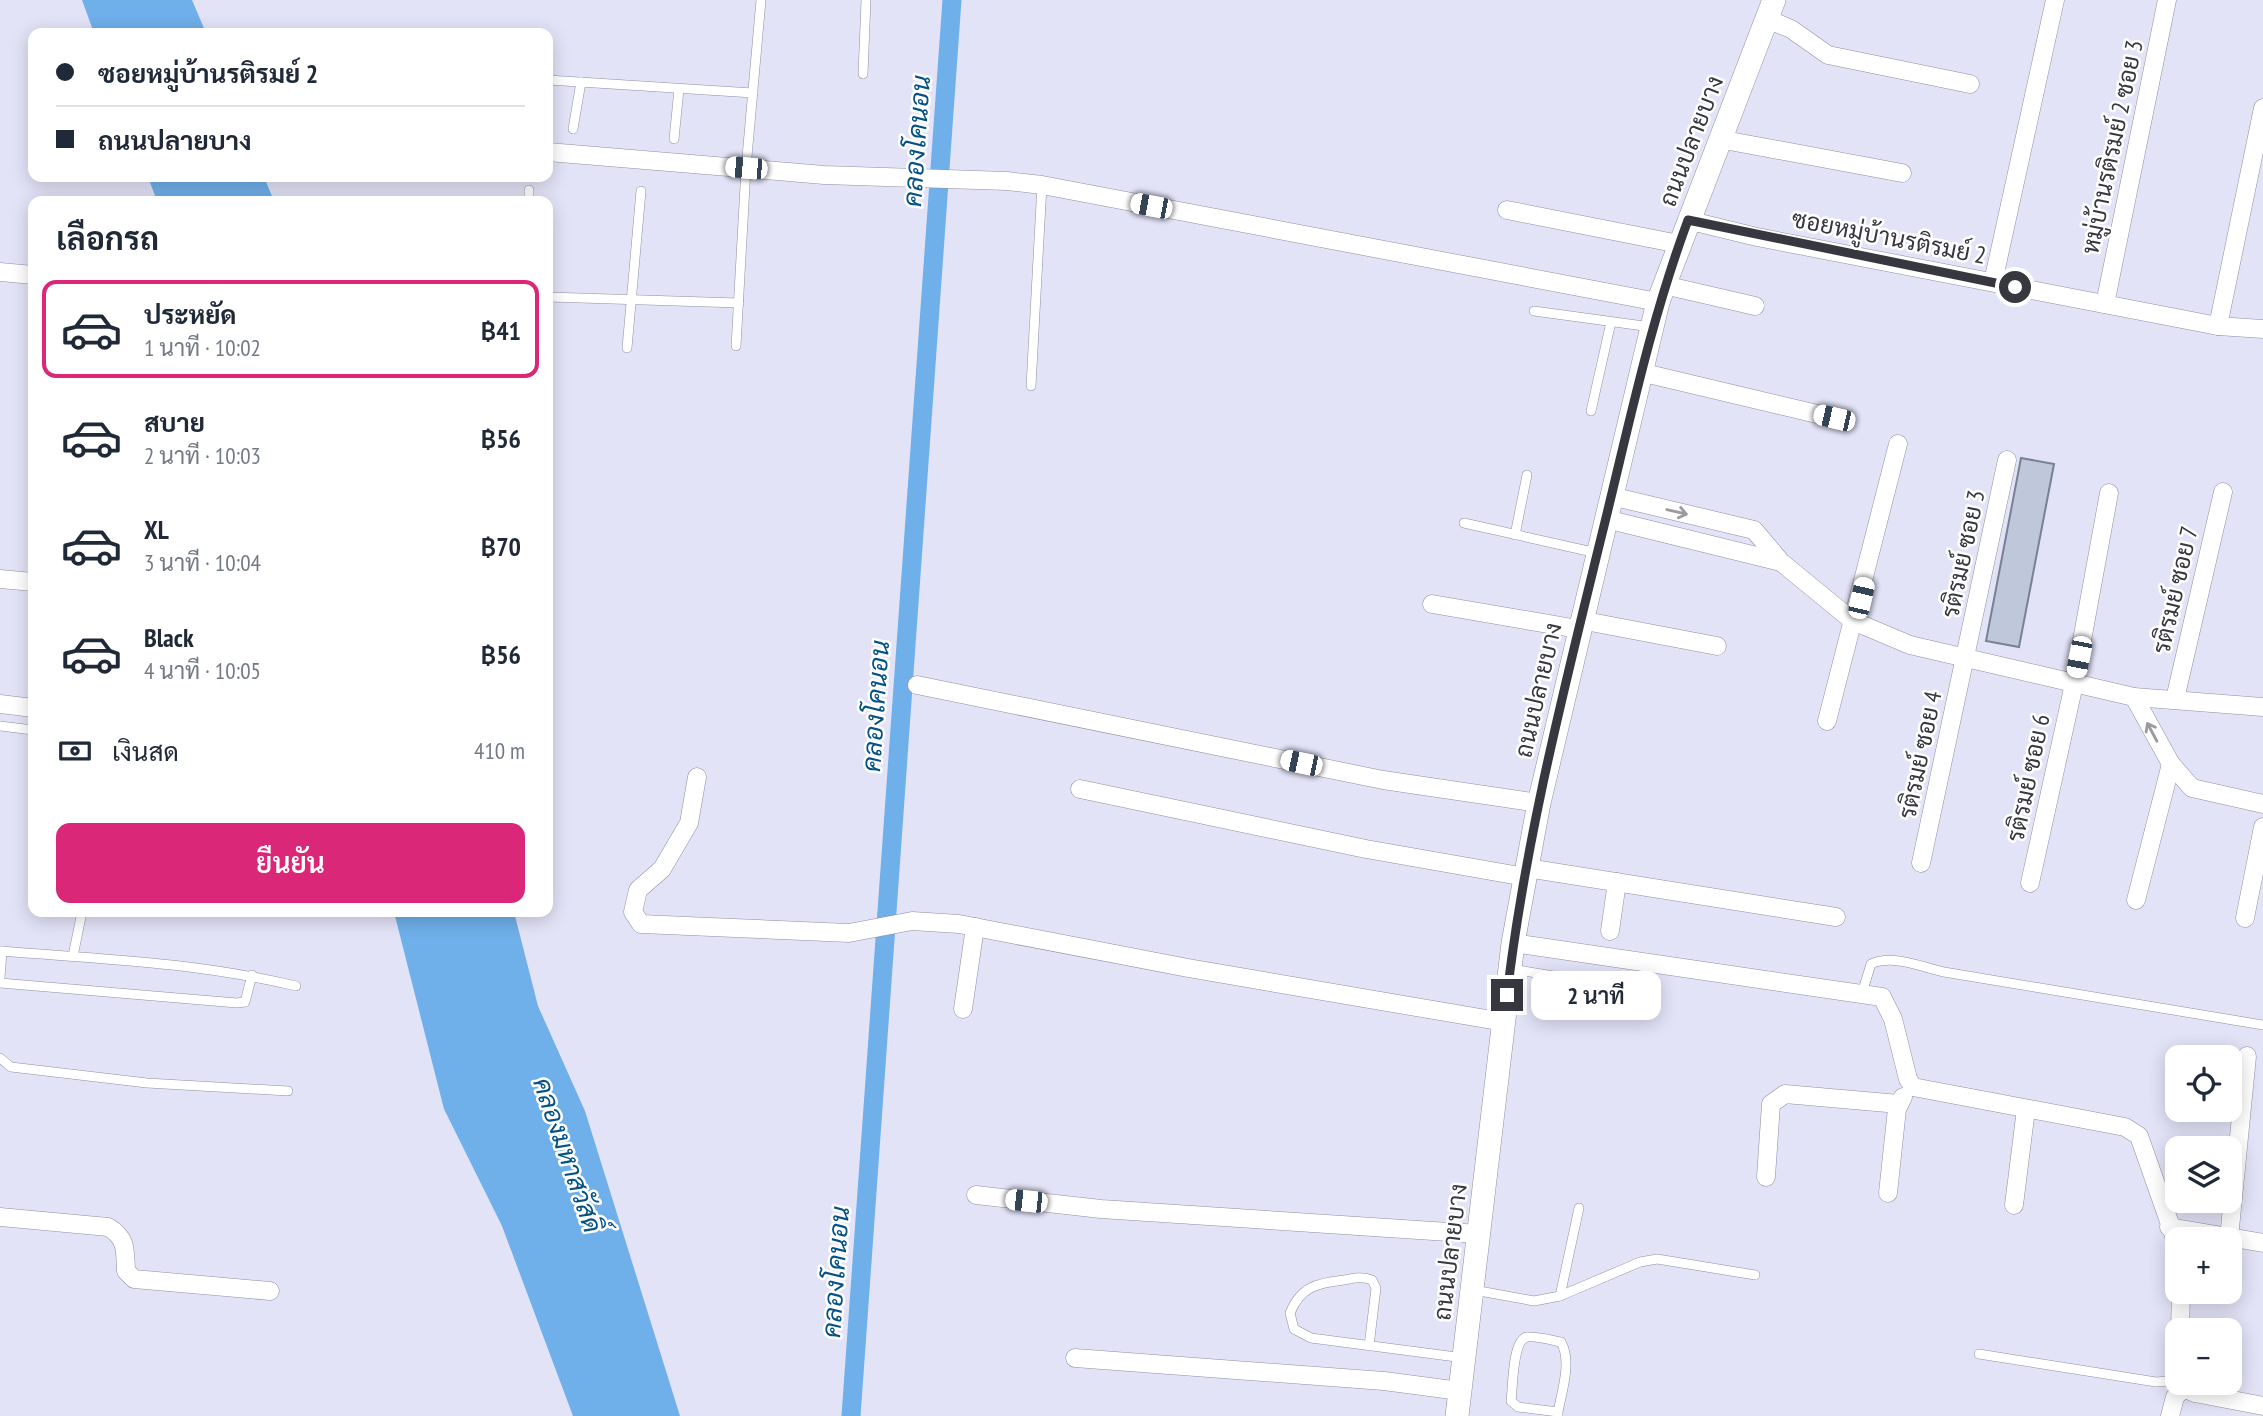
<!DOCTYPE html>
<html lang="th">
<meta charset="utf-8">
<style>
:root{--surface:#fff;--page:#f6f6f7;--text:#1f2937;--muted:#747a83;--line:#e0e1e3;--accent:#db2777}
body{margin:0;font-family:"PT Sans Narrow",Sarabun,sans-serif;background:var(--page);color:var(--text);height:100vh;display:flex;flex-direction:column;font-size:26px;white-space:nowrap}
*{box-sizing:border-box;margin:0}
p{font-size:23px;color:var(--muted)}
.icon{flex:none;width:38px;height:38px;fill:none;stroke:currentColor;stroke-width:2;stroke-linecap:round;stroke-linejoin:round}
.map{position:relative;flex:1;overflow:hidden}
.side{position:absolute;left:28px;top:196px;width:525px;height:721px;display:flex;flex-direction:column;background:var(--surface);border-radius:14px;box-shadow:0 4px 18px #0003}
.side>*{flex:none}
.guide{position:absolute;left:28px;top:28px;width:525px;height:154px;border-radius:14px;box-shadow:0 4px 18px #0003;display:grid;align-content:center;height:154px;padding:0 28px;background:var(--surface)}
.controls{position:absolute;left:2165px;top:1045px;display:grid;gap:14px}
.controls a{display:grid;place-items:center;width:77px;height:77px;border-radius:14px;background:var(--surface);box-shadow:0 4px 18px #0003;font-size:35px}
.end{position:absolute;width:32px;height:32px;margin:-16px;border:9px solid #37373f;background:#fff;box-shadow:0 0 0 4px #fff}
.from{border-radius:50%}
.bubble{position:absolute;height:49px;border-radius:14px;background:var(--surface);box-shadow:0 4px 18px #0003;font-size:23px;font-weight:600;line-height:49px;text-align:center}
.car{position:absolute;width:21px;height:42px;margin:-21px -10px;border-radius:9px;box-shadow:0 0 5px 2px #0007;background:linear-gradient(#fff 24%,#345 0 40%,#fff 0 76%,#345 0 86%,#fff 0)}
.guide b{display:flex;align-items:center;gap:24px;height:66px;font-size:26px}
.guide b+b{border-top:2px solid var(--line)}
.guide i{width:18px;height:18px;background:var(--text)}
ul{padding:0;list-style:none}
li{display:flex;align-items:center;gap:21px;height:98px;margin:0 14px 10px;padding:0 14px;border:4px solid transparent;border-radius:14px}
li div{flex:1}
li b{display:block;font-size:26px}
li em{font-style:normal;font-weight:600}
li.active{border-color:var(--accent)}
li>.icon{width:63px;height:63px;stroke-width:1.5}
h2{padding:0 28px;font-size:32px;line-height:84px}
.pay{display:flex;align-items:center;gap:18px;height:77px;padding:0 28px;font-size:26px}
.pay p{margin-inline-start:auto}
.button{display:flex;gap:14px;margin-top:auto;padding:14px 28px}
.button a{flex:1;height:80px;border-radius:14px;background:var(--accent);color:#fff;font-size:28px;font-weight:600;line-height:80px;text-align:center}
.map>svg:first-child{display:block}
.water{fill:#6fafea}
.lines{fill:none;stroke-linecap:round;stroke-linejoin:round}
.canal{stroke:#6fafea;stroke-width:19}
.building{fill:#bfc8db;stroke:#788092;stroke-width:2}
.service-casing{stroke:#8f8fa2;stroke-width:10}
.minor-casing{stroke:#8f8fa2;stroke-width:19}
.tertiary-casing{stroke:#8f8fa2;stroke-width:24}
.service{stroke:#fff;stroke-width:9}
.minor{stroke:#fff;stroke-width:18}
.tertiary{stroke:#fff;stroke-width:23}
.oneway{stroke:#9b9b9f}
.route{stroke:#37373f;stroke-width:9}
.labels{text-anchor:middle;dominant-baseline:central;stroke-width:5;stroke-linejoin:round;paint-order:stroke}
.street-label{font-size:24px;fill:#37373f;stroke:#fff}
.water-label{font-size:26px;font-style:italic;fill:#045186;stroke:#fff}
</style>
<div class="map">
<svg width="2263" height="1416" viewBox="0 0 2263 1416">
<rect width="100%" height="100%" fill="#e3e3f8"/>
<g class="water">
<path d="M82,0H192L206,33H94Z"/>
<path d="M148,177H264L274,201H157Z"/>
<path d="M394,912H514L538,1006L585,1111L680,1416H573L502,1226L444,1109Z"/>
</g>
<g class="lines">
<path class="canal" d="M851,1416L952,0"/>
</g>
<path class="building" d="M2021,458L2054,464L2019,647L1986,641Z"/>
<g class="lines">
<g class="service-casing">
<g id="service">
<path d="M863,74L866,0"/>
<path d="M548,80L753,93"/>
<path d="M573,129L581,82"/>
<path d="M674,139L679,89"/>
<path d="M529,190V201"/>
<path d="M548,297L739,303"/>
<path d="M1534,311L1651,327"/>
<path d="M736,346L746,168L761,0"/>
<path d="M627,348L641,191"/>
<path d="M1031,386L1042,185"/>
<path d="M1591,411L1611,322"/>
<path d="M1464,523L1597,553"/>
<path d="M1515,535L1527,475"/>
<path d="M0,726L33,730"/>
<path d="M0,951C102,959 195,962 296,986"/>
<path d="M73,956L82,912"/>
<path d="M1512,969L1583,981"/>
<path d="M0,978L2,951"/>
<path d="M0,983L237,1003L245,1002L252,975"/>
<path d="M1862,993L1871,964C1893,954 1922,967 1944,972L2263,1025"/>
<path d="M0,1058L11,1067L147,1083L288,1091"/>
<path d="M1474,1290L1534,1301L1560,1296L1640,1262L1657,1259L1755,1275"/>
<path d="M1560,1296L1579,1208"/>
<path d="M1369,1346L1376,1288L1372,1280C1363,1276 1354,1278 1344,1280C1318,1283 1301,1286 1290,1313L1294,1329L1311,1338L1464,1358"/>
<path d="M1979,1354L2156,1382L2169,1381L2177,1376"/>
<path d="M1558,1416V1412C1562,1391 1572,1361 1561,1342C1551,1340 1537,1336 1527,1337C1512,1340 1513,1388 1511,1401L1518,1407L1558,1412"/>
</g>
</g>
<g class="minor-casing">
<g id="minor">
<path d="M1767,19L1791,29L1828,55L1970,84"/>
<path d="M1719,139L1902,173"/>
<path d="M548,152L824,175L1007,181L1042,185L1658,302"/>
<path d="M1507,210L1679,244"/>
<path d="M1687,220L1757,237L2218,326L2263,329"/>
<path d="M0,272L33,275"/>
<path d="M1993,282L2055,0"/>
<path d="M1664,285L1755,306"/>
<path d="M2105,304L2167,0"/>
<path d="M2218,326L2263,108"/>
<path d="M1640,372L1834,418"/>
<path d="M1611,496L1754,530L1781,562L1853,621L1910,645L2134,697L2263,707"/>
<path d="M1606,519L1781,562"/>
<path d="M0,579L33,582"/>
<path d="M1432,604L1578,629"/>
<path d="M1580,620L1717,646"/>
<path d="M917,685L1383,780L1539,803"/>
<path d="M2134,697L2171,764L2192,788L2263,804"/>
<path d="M2175,699L2223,492"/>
<path d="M0,704L33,708"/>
<path d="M1827,721L1898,444"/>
<path d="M697,777L689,823L662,869L638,890L633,912L641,924L849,933L912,921L959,924L1188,968L1504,1022"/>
<path d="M1080,789L1366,849L1525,877"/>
<path d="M1921,863L2007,460"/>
<path d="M1527,868L1836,917"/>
<path d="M2030,883L2074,684L2109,493"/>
<path d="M2136,900L2171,764"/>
<path d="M2245,918L2263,827"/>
<path d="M1610,931L1617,882"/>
<path d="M1513,943L1882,997L1893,1019L1908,1079L1913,1087L2125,1127L2139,1136L2177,1244"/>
<path d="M963,1009L975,927"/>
<path d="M1766,1177L1771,1104L1785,1094L1899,1104"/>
<path d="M1888,1193L1897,1109L1903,1097"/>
<path d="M976,1195L1101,1209L1479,1234"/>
<path d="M2014,1205L2026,1109"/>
<path d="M0,1217L108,1227C127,1238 125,1250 126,1271L134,1279L270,1291"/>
<path d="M2169,1227L2263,1243"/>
<path d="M2229,1238L2247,1056"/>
<path d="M2180,1330L2181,1292"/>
<path d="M1075,1358L1384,1381L1460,1391"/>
<path d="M2182,1382L2184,1388L2195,1393L2263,1406"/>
<path d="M2170,1416L2175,1397L2184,1388"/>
</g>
</g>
<g class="tertiary-casing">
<path id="tertiary" d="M1457,1416L1513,943L1539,803L1658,302L1774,0"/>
</g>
<use href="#service" class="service"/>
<use href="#minor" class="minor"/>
<use href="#tertiary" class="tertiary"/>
</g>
<defs><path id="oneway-shaft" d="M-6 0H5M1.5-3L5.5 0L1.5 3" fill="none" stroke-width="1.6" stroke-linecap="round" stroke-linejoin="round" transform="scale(1.75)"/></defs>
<g class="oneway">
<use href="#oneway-shaft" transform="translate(1677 512) rotate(13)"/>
<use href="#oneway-shaft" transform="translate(2152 732) rotate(-118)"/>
</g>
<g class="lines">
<path class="route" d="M1507,995C1525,841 1564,689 1601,538C1628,430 1649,325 1688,220L2015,287"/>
</g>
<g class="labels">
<g class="street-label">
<text transform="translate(1691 141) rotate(-69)">ถนนปลายบาง</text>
<text transform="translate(2112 147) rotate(-78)">หมู่บ้านรติรมย์ 2 ซอย 3</text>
<text transform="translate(1889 237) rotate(11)">ซอยหมู่บ้านรติรมย์ 2</text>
<text transform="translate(1963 554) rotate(-78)">รติรมย์ ซอย 3</text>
<text transform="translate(2175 590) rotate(-77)">รติรมย์ ซอย 7</text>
<text transform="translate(1538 690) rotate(-77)">ถนนปลายบาง</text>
<text transform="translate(1920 755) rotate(-78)">รติรมย์ ซอย 4</text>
<text transform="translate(2028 778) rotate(-78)">รติรมย์ ซอย 6</text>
<text transform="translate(1450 1252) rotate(-83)">ถนนปลายบาง</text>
</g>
<g class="water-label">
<text transform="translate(916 141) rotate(-86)">คลองโคนอน</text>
<text transform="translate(875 706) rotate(-86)">คลองโคนอน</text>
<text transform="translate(568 1155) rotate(71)">คลองมหาสวัสดิ์</text>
<text transform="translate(835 1272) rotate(-86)">คลองโคนอน</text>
</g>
</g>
</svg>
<div class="controls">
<a><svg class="icon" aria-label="locate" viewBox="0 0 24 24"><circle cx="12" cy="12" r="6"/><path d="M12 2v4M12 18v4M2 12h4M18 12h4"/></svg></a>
<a><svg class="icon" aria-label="layers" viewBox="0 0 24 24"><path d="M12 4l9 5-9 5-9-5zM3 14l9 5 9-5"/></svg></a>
<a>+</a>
<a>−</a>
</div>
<i class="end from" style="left:2015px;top:287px"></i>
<i class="end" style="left:1507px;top:995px"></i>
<div class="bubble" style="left:1531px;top:971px;width:130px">2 นาที</div>
<i class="car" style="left:746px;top:168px;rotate:275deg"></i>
<i class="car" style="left:1151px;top:206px;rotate:281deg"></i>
<i class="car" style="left:1834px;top:418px;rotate:283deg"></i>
<i class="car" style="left:1861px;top:598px;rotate:13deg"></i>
<i class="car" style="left:2079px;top:657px;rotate:191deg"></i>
<i class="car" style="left:1301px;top:763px;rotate:282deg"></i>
<i class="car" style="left:1026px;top:1201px;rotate:276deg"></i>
<div class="guide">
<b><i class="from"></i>ซอยหมู่บ้านรติรมย์ 2</b>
<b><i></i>ถนนปลายบาง</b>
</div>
<section class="side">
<h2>เลือกรถ</h2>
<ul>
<li class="active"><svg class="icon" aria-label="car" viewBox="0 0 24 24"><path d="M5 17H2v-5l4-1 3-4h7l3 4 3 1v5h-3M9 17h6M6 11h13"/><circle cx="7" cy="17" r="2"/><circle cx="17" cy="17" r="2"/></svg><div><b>ประหยัด</b><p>1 นาที · 10:02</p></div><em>฿41</em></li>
<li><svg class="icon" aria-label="car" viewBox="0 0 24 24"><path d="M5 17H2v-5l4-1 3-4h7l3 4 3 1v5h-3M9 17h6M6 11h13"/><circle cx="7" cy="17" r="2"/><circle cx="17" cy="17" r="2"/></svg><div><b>สบาย</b><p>2 นาที · 10:03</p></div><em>฿56</em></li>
<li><svg class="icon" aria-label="car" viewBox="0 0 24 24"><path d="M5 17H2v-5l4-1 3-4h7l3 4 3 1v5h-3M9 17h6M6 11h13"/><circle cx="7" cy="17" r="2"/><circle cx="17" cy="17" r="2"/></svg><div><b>XL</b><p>3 นาที · 10:04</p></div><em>฿70</em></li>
<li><svg class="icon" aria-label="car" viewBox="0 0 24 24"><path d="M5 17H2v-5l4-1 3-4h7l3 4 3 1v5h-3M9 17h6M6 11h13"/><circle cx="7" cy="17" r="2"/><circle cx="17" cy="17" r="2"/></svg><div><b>Black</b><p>4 นาที · 10:05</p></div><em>฿56</em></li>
</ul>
<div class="pay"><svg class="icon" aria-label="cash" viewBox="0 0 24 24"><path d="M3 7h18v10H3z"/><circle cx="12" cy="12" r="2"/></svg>เงินสด<p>410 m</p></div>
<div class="button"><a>ยืนยัน</a></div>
</section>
</div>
